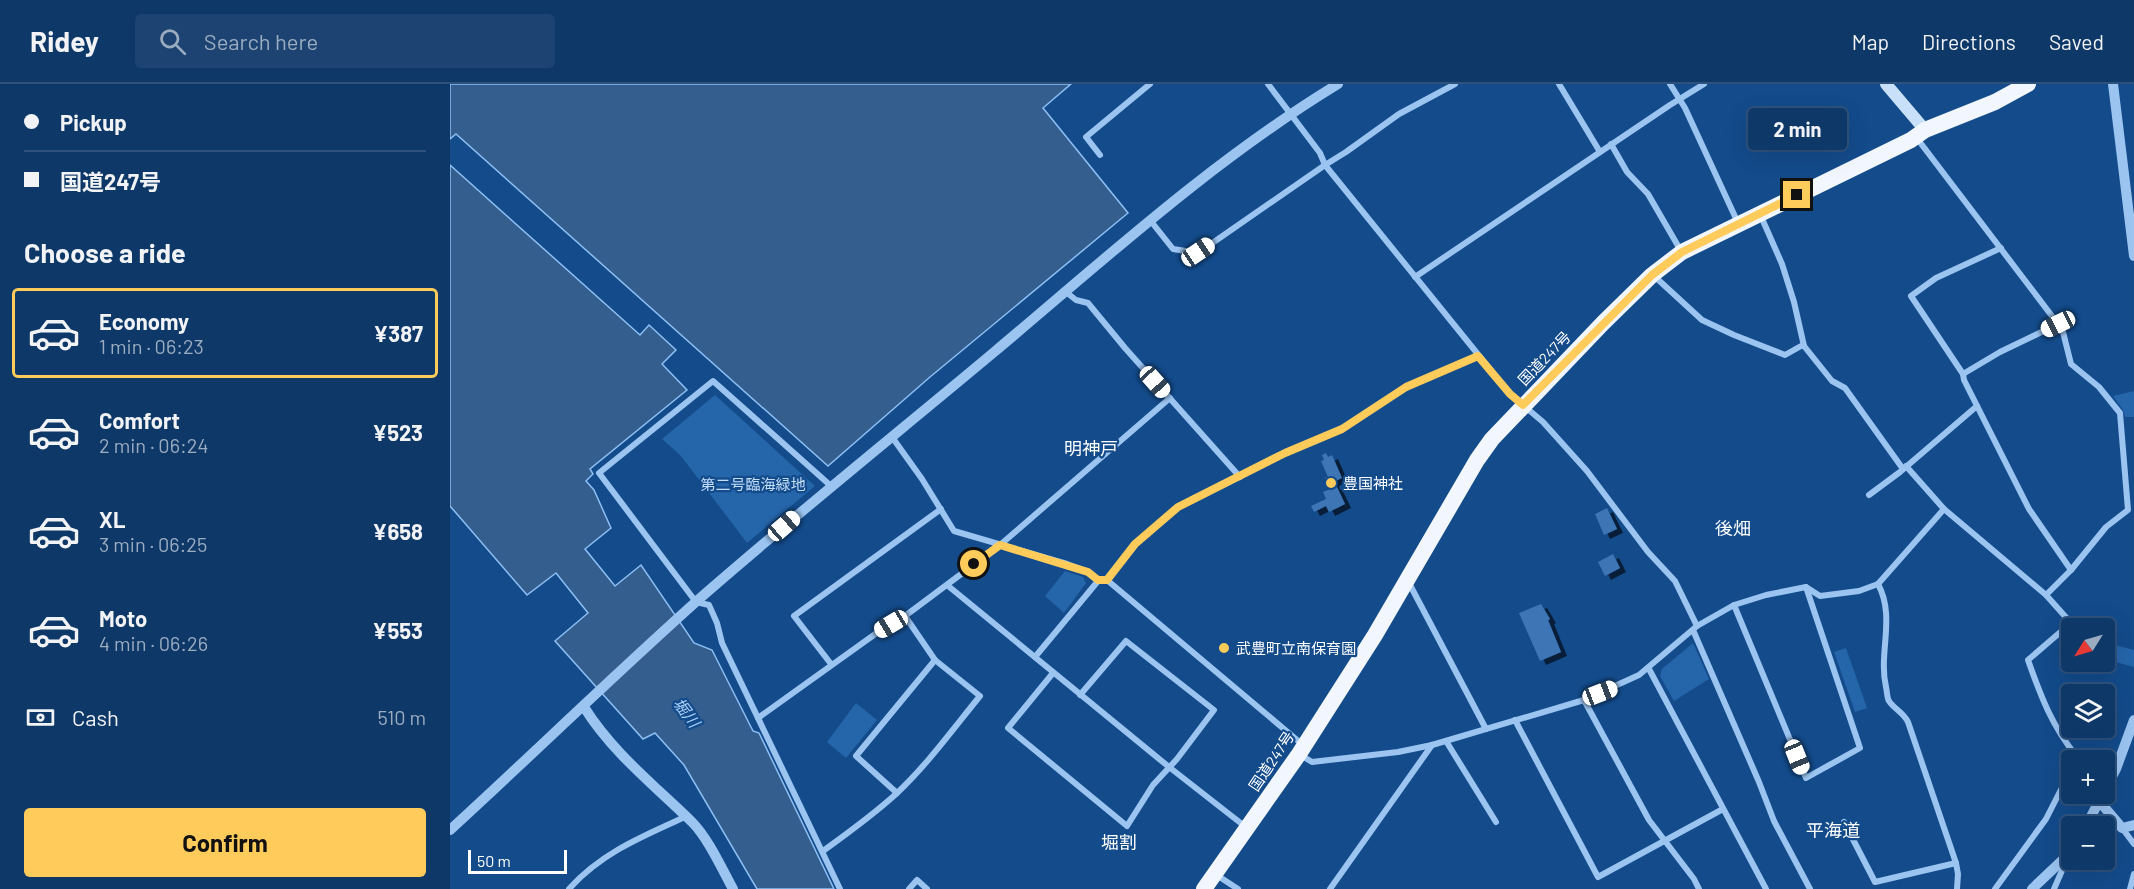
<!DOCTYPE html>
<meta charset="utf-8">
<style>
:root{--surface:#0e3868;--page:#1c4371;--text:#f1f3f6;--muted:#9bacc0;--line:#2e527c;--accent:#ffcb5a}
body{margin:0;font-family:Barlow,"Noto Sans JP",sans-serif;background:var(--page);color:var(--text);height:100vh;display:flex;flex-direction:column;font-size:22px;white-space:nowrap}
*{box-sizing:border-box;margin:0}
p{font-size:20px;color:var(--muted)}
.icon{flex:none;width:33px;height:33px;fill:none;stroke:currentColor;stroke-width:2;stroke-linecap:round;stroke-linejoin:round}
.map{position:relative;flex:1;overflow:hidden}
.sheet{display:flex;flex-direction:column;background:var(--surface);width:450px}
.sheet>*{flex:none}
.guide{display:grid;align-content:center;height:132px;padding:0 24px;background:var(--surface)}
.needle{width:39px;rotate:233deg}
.fabs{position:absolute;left:1611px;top:534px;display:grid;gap:12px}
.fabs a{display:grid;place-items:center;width:54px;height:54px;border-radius:6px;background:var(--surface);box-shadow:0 6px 24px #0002,0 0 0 2px var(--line);font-size:30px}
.scale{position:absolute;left:18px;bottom:15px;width:99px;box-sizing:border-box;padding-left:6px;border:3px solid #fff;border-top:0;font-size:16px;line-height:21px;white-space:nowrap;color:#fff;-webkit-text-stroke:4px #134b8b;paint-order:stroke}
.end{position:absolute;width:27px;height:27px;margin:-14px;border:8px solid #ffcb5a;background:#111;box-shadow:0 0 0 3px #111}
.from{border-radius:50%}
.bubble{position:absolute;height:42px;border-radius:6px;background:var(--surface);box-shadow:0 6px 24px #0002,0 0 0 2px var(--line);font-size:20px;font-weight:700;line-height:42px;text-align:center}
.car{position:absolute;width:18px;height:36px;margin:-18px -9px;border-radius:8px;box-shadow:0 0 4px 2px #0007;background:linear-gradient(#fff 24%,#345 0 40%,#fff 0 76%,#345 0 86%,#fff 0)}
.guide b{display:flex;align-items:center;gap:21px;height:57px;font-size:22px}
.guide b+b{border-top:2px solid var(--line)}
.guide i{width:15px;height:15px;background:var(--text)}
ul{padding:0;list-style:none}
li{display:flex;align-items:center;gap:18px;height:90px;margin:0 12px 9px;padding:0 12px;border:3px solid transparent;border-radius:6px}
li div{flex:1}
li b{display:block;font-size:22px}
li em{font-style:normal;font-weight:700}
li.current{border-color:var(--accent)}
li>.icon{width:54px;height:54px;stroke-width:1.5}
h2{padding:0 24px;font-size:27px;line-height:72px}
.pay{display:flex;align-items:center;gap:15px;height:66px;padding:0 24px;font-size:22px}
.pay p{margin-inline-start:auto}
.cta{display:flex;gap:12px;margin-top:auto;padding:12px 24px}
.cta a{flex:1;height:69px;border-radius:6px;background:var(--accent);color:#111;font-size:24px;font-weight:700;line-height:69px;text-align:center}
header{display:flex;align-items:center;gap:36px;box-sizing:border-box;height:84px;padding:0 30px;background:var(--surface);border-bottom:2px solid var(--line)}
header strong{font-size:28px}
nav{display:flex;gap:33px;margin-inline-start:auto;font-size:21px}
.search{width:420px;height:54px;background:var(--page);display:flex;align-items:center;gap:15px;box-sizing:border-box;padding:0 21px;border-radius:6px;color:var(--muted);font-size:22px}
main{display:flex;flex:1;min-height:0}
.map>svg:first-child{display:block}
.green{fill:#2565aa}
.water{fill:#345e8d;stroke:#8dbff4;stroke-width:1.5}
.building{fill:#3c75b5;filter:url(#shadow)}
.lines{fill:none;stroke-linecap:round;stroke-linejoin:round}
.minor{stroke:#9bc4f0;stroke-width:6}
.tertiary{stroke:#9bc4f0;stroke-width:10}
.secondary{stroke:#c9e0fb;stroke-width:12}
.trunk{stroke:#f2f7ff;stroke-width:16}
.route{stroke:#ffcb5a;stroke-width:8}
.poi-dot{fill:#ffcb5a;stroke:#134b8b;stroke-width:2}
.labels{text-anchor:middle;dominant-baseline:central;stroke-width:4.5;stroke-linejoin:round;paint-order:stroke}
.street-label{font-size:15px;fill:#fff;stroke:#134b8b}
.poi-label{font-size:15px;fill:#fff;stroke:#134b8b;text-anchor:start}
.park-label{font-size:15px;fill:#c2defc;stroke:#134b8b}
.water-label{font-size:16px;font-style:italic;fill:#a7cef8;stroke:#134b8b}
.quarter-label{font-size:18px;fill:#fff;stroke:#134b8b}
</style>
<header>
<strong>Ridey</strong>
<div class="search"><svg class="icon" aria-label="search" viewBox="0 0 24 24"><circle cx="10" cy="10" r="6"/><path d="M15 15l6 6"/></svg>Search here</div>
<nav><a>Map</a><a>Directions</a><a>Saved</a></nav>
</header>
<main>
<section class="sheet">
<div class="guide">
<b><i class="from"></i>Pickup</b>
<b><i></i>国道247号</b>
</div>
<h2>Choose a ride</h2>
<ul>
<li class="current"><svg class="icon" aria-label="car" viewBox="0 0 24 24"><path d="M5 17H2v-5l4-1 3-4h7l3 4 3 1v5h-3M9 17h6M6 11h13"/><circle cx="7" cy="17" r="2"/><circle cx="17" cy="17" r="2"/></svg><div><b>Economy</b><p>1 min · 06:23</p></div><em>¥387</em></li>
<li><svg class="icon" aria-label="car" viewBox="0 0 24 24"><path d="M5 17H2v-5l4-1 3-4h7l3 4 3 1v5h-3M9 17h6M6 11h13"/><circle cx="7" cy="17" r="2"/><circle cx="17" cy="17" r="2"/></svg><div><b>Comfort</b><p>2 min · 06:24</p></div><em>¥523</em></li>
<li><svg class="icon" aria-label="car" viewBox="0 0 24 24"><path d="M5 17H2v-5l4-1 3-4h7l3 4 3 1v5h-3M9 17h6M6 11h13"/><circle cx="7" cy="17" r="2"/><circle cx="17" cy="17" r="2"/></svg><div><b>XL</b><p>3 min · 06:25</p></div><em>¥658</em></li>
<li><svg class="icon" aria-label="car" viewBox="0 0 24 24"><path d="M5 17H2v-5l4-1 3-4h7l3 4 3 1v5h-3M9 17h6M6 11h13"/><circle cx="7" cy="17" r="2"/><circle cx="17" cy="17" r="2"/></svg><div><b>Moto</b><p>4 min · 06:26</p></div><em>¥553</em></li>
</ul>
<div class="pay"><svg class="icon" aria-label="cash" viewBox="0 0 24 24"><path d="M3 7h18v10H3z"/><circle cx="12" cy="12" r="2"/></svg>Cash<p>510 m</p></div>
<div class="cta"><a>Confirm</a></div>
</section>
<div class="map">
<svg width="1684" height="805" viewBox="0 0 1684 805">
<defs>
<filter id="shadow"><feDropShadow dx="6" dy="4" stdDeviation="0" flood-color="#0009"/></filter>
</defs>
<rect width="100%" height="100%" fill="#134b8b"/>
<g class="green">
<path d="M1684,307V333H1675L1673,326L1663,312Z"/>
<path d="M265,311L365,402L297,459L231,372L212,355Z"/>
<path d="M615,487L633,493L636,499L614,529L595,512Z"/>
<path d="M1243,559L1259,595L1224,617L1210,592L1212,585Z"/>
<path d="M1661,560L1684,566V583L1658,576Z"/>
<path d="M1396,564L1417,624L1405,628L1384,568Z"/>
<path d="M406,619L427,636L396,674L377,658Z"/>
</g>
<g class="water">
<path d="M0,0H621L593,24L678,129L480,293L378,382L6,50L0,55Z"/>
<path d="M0,81L190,251L199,241L226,266L212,280L237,306L140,385L143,390L136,397L144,406L161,444L135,465L165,502L191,481L244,559L262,566L303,647L309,649L384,805H307L234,681L205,649L193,655L105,557L138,529L106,489L77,511L0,422Z"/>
</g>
<g class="building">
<path d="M876,369L878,373L882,371L892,394L883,398L884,402L886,401L895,420L879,428L876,422L864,428L861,422L876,415L873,408L880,405L875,394L878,393L871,377L874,376L872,371Z"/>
<path d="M1157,424L1167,445L1154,451L1145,430Z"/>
<path d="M1163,470L1170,484L1155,492L1148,478Z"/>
<path d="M1091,520L1100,535L1098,536L1111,568L1090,577L1069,529Z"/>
</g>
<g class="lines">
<g class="minor">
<path d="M818,0L870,69L875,81L1060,310L1093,338L1137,387L1198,468L1225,497L1247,542"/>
<path d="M1109,0L1150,68"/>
<path d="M1220,0L1235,24L1288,139"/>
<path d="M1466,53L1608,240L1613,248L1621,280L1649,303L1670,329L1678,426L1656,443L1621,486L1596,511"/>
<path d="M1161,60L1177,88L1198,110L1231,167"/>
<path d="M650,71L636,53L700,0"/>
<path d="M1310,130L1332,180L1344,218L1354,262L1382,297L1395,304L1453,385"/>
<path d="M700,136L723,165L748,169L875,81L896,68L949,30L1005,0"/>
<path d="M1551,164L1486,194L1461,212L1513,290L1514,296L1579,425L1621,486"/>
<path d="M1203,191L1252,236L1284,251L1335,271L1351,262H1354"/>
<path d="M965,193L1220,21L1254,0"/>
<path d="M616,208L626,216L638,219L675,264L790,393"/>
<path d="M1513,290L1550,268L1608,240"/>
<path d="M442,353L472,395L504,447L617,480L638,488L648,497L657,496L853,661"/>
<path d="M1456,382L1494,425L1596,511L1621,539L1578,576C1591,613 1602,642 1627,673L1625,676"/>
<path d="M381,402L263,297L149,389L246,518L259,521L267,539L272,559L390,805"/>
<path d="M1419,411L1450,388L1527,322"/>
<path d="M657,496L685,460L728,423L835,369L892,345L956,303L1028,272"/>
<path d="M959,499L1036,645"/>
<path d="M1428,500C1446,533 1428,569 1436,603C1437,607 1437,614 1439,617C1444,625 1453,628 1458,638L1506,779L1508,790L1507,805"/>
<path d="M497,501L719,683L797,744"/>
<path d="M1284,521L1356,694L1410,664L1356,503"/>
<path d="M1243,546L1309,698L1324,737L1360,805"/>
<path d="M585,573L648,497"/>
<path d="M381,580L344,532L491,425"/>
<path d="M1199,585L1316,805"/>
<path d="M603,589L558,644L677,742L703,701L727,675L764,626L676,557L630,611"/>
<path d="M1134,616L1199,736L1244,795L1249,805"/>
<path d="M308,634L428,548L455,532L550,461L720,314"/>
<path d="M1065,636L1148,793L1273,725"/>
<path d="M996,657L1046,738"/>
<path d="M849,670L862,678L948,668L982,661L1134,616L1189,591L1247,542L1284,521L1316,511L1356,503L1370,512L1409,507L1428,500L1494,425"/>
<path d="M447,709L406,672L485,576"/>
<path d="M1635,710L1650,718"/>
<path d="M1394,738L1425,798L1506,779"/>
<path d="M1672,744L1684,760"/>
<path d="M373,767C398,749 423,731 446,710C477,681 503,645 530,612L485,576L455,532"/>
<path d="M765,790L788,805"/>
<path d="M119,805C151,769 193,752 235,733"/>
<path d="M459,805L467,796L477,805"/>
<path d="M880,805L982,661"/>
<path d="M1545,805L1596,735L1622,684"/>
<path d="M1604,805L1617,775"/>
<path d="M1680,805L1684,790"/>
</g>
<g class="tertiary">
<path d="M1663,0L1684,172"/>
<path d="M134,623C162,668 204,701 242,738C258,754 272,785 283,805"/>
<path d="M1650,718L1672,744L1684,741"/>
<path d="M1636,742L1666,685L1684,636"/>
<path d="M0,746C83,670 164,591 248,516C345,431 445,351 543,269C655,175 763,76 888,0"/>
<path d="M1582,805L1622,767"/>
</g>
<path class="secondary" d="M1436,0L1475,46"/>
<path class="trunk" d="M754,805L849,670L925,551L1027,376L1042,355L1153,239L1202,191L1232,168L1461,56L1475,46L1545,18L1578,0"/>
</g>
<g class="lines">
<path class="route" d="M524,480L550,461L638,488L648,496H657L685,460L728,423L835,369L892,345L956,303L1028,272L1060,310L1073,321L1202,191L1232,168L1347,111"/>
</g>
<g class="poi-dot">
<circle cx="881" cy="399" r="6"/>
<circle cx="774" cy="564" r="6"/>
</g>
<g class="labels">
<g class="street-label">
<text transform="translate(1094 274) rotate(-46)">国道247号</text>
<text transform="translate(821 677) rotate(-56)">国道247号</text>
</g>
<g class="poi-label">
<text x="893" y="399">豊国神社</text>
<text x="786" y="564">武豊町立南保育園</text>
</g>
<g class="park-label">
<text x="303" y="400">第二号臨海緑地</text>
</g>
<g class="water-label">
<text transform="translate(237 628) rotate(53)">堀川</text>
</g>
<g class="quarter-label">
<text x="641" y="364">明神戸</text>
<text x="1283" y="444">後畑</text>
<text x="1383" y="746">平海道</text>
<text x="669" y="758">堀割</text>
</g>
</g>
</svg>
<div class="fabs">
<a><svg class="needle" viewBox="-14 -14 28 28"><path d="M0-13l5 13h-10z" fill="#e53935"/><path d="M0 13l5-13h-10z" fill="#9bacc0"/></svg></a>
<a><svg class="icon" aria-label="layers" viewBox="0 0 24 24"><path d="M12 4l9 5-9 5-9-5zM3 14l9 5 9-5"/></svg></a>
<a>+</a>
<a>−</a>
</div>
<div class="scale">50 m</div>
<i class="end from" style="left:524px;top:480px"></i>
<i class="end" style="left:1347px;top:111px"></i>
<div class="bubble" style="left:1298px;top:24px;width:99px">2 min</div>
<i class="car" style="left:748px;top:168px;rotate:56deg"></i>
<i class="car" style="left:1608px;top:240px;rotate:244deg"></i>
<i class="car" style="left:705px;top:298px;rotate:138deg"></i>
<i class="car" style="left:334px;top:442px;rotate:49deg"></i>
<i class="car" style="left:441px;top:540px;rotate:239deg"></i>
<i class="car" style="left:1150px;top:609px;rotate:69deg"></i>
<i class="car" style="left:1347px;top:673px;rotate:158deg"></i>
</div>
</main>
